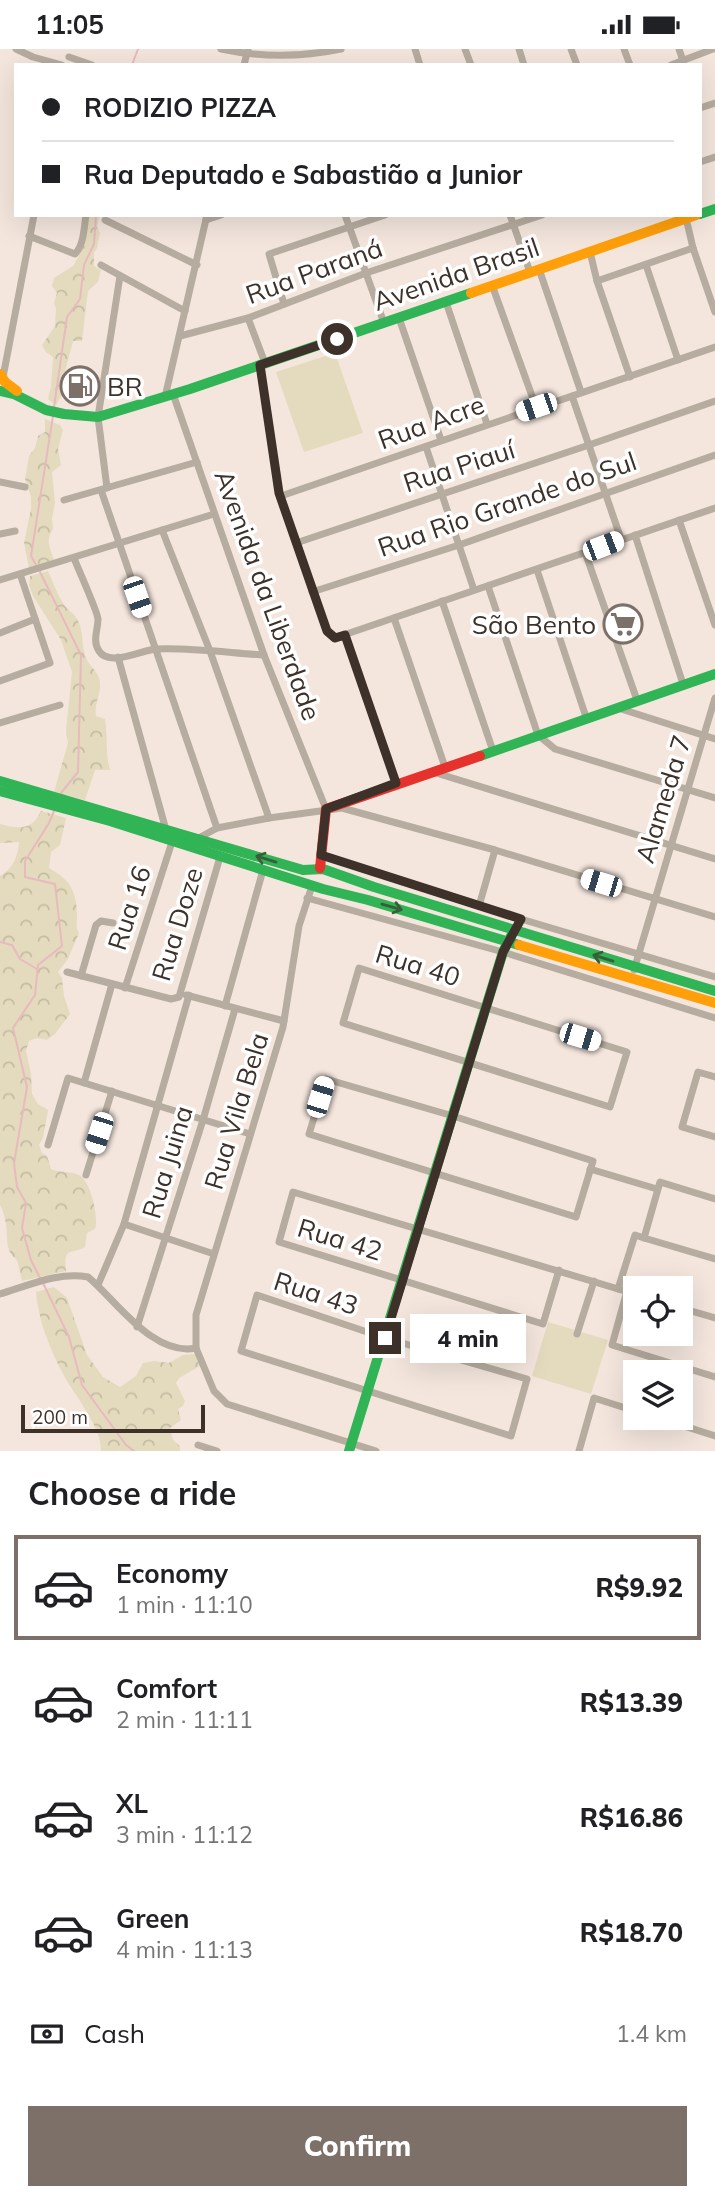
<!DOCTYPE html>
<meta charset="utf-8">
<style>
:root{--surface:#fff;--page:#f2f2f2;--text:#202124;--muted:#757577;--line:#e0e0e0;--accent:#7d7069}
body{margin:0;font-family:Mulish,sans-serif;background:var(--page);color:var(--text);height:100vh;display:flex;flex-direction:column;font-size:26px;white-space:nowrap}
*{box-sizing:border-box;margin:0}
p{font-size:23px;color:var(--muted)}
.icon{flex:none;width:38px;height:38px;fill:none;stroke:currentColor;stroke-width:2;stroke-linecap:round;stroke-linejoin:round}
.map{position:relative;height:1402px;overflow:hidden}
.panel{display:flex;flex-direction:column;background:var(--surface);flex:1}
.panel>*{flex:none}
.hud{position:absolute;left:14px;top:14px;width:688px;height:154px;border-radius:0px;box-shadow:0 7px 28px #0002;display:grid;align-content:center;height:154px;padding:0 28px;background:var(--surface)}
.controls{position:absolute;left:623px;top:1227px;display:grid;gap:14px}
.controls a{display:grid;place-items:center;width:70px;height:70px;border-radius:0px;background:var(--surface);box-shadow:0 7px 28px #0002;font-size:35px}
.scale{position:absolute;left:21px;bottom:18px;width:184px;box-sizing:border-box;padding-left:7px;border:4px solid #3d312a;border-top:0;font-size:19px;line-height:24px;white-space:nowrap;color:#3d312a;-webkit-text-stroke:5px #fff;paint-order:stroke}
.end{position:absolute;width:32px;height:32px;margin:-16px;border:9px solid #3d312a;background:#fff;box-shadow:0 0 0 4px #fff}
.from{border-radius:50%}
.bubble{position:absolute;height:49px;border-radius:0px;background:var(--surface);box-shadow:0 7px 28px #0002;font-size:23px;font-weight:800;line-height:49px;text-align:center}
.car{position:absolute;width:21px;height:42px;margin:-21px -10px;border-radius:9px;box-shadow:0 0 5px 2px #0007;background:linear-gradient(#fff 24%,#345 0 40%,#fff 0 76%,#345 0 86%,#fff 0)}
.hud b{display:flex;align-items:center;gap:24px;height:66px;font-size:26px}
.hud b+b{border-top:2px solid var(--line)}
.hud i{width:18px;height:18px;background:var(--text)}
ul{padding:0;list-style:none}
li{display:flex;align-items:center;gap:21px;height:105px;margin:0 14px 10px;padding:0 14px;border:4px solid transparent;border-radius:0px}
li div{flex:1}
li b{display:block;font-size:26px}
li em{font-style:normal;font-weight:800}
li.active{border-color:var(--accent)}
li>.icon{width:63px;height:63px;stroke-width:1.5}
h2{padding:0 28px;font-size:32px;line-height:84px}
.pay{display:flex;align-items:center;gap:18px;height:77px;padding:0 28px;font-size:26px}
.pay p{margin-inline-start:auto}
.action{display:flex;gap:14px;margin-top:auto;padding:14px 28px}
.action a{flex:1;height:80px;border-radius:0px;background:var(--accent);color:#fff;font-size:28px;font-weight:800;line-height:80px;text-align:center}
.status{display:flex;justify-content:space-between;align-items:center;height:49px;padding:0 35px;background:var(--surface);direction:ltr}
.status svg{height:19px;fill:currentColor}
.map>svg:first-child{display:block}
.forest{fill:url(#forest-crowns)}
.green{fill:#e4dabe}
.lines{fill:none;stroke-linecap:round;stroke-linejoin:round}
.stream{stroke:#e8babe;stroke-width:2}
.street{stroke:#b6ac9f;stroke-width:7}
.fast{stroke:#30b455;stroke-width:10}
.slow{stroke:#ff9f0a;stroke-width:10}
.jam{stroke:#e5322d;stroke-width:10}
.oneway{stroke:#385f39}
.route{stroke:#3d312a;stroke-width:9}
.labels{text-anchor:middle;dominant-baseline:central;stroke-width:7;stroke-linejoin:round;paint-order:stroke}
.street-label{font-size:26px;fill:#3d312a;stroke:#fff}
.poi-label{font-size:26px;fill:#3d312a;stroke:#fff;text-anchor:start}
</style>
<div class="status"><b>11:05</b><svg viewBox="0 0 49 12"><path d="M0 12V9h3v3zM5 12V6h3v6zM10 12V3h3v9zM15 12V0h3v12zM26 1h20v11H26zM47 4h2v5h-2z"/></svg></div>
<div class="map">
<svg width="715" height="1402" viewBox="0 0 715 1402">
<defs>
<pattern id="forest-crowns" width="20" height="18" patternUnits="userSpaceOnUse" patternTransform="scale(1.75)"><rect width="20" height="18" fill="#e4dabe"/><path d="M2 6a3 3 0 1 1 6 0M12 15a3 3 0 1 1 6 0" fill="none" stroke="#c4bca3"/></pattern>
</defs>
<rect width="100%" height="100%" fill="#f4e6dd"/>
<g class="forest">
<path d="M89,166H100L97,178L100,184L97,199L94,204V217L101,221L98,233L88,242L82,292H73L62,334L59,335L62,346L56,356L48,350L51,337L53,308L46,303L42,296L55,277L56,260L54,254L57,244L52,237L54,229L73,217L81,203Z"/>
<path d="M45,370L60,376L63,381L58,400L61,416L52,423L55,454L52,469L53,480C45,491 50,499 54,511L29,519L24,494L31,460V448L25,430L29,407L35,399L38,387L45,383Z"/>
<path d="M48,522C53,533 58,548 65,557C70,563 76,565 79,574C84,586 81,599 87,611C91,619 100,624 100,634C101,646 94,654 96,667L105,670C108,687 105,705 110,721H95L85,751L54,743L68,694L66,682L72,623L61,591L33,547L29,536L30,527Z"/>
<path d="M41,762L66,769L60,796L51,803L49,819C70,831 77,842 77,867C77,875 75,877 79,884L68,910L58,923L62,929L64,947L70,965L55,985L47,991L37,989L29,992L26,1002L31,1025L32,1045L38,1055L48,1061L43,1089L39,1096L42,1104L47,1107L51,1120C60,1124 71,1122 79,1126C91,1132 99,1169 95,1180L87,1184L85,1198C71,1206 63,1197 66,1222L22,1232L17,1211C0,1199 13,1181 0,1156V827C13,820 18,807 19,793L0,794V775C18,780 32,782 41,762Z"/>
<path d="M54,1238L67,1249L87,1306L103,1328L120,1338L136,1327L143,1314L154,1312L169,1314L183,1306L195,1305L200,1317L179,1329L176,1334L185,1352L183,1357L178,1360L181,1371L170,1379L173,1391L180,1397V1402H101C102,1378 74,1346 63,1325C50,1300 38,1271 36,1243Z"/>
</g>
<g class="green">
<path d="M335,304L363,384L304,403L276,323Z"/>
<path d="M548,1273L608,1291L591,1345L532,1327Z"/>
</g>
<g class="lines">
<g class="stream">
<path d="M132,16L138,0"/>
<path d="M54,358L67,268L80,250L84,216L94,195L96,166"/>
<path d="M36,516L31,507L53,367"/>
<path d="M39,521L81,606L78,723L61,744"/>
<path d="M0,893L12,896L20,910L37,920"/>
<path d="M40,1229L31,1211L22,1179L26,1154L17,1138L14,1114L27,1038L13,979L35,946L38,916L62,897L55,835L25,828V812L49,774L54,762"/>
<path d="M43,1234L69,1288L82,1336L126,1396L134,1402"/>
</g>
<g class="street">
<path d="M16,0L33,8L62,16"/>
<path d="M221,0C259,8 302,8 341,0"/>
<path d="M415,0L420,16"/>
<path d="M465,0L471,16"/>
<path d="M519,0L524,16"/>
<path d="M571,0L577,16"/>
<path d="M624,0L630,16"/>
<path d="M679,0L683,12"/>
<path d="M69,8L92,16"/>
<path d="M244,16L248,0"/>
<path d="M671,16L713,0"/>
<path d="M700,59L715,54"/>
<path d="M700,113L715,108"/>
<path d="M345,166L384,274"/>
<path d="M510,166L530,223"/>
<path d="M686,169L693,199L715,263"/>
<path d="M105,171L197,216"/>
<path d="M206,171L221,166"/>
<path d="M29,187L75,205C84,196 84,178 86,166"/>
<path d="M590,203L597,232L630,328"/>
<path d="M101,216L185,262"/>
<path d="M646,216L678,311"/>
<path d="M539,220L581,343"/>
<path d="M597,232L693,199"/>
<path d="M492,236L536,358"/>
<path d="M446,253L487,375"/>
<path d="M284,255L269,205L385,166"/>
<path d="M248,269L265,314"/>
<path d="M399,269L441,391"/>
<path d="M180,287L248,269L366,224L542,166"/>
<path d="M260,316L279,444L327,582L335,589L715,459"/>
<path d="M3,328L34,166"/>
<path d="M173,345L264,606L326,760"/>
<path d="M572,347L621,490"/>
<path d="M165,348L207,166"/>
<path d="M426,398L474,541"/>
<path d="M0,433L25,438"/>
<path d="M107,439L98,368L120,227"/>
<path d="M101,441L217,779"/>
<path d="M281,447L715,298"/>
<path d="M64,451L197,413"/>
<path d="M679,471L715,576"/>
<path d="M162,481L210,602L269,769"/>
<path d="M0,485L15,482"/>
<path d="M635,486L683,635"/>
<path d="M296,494L589,396L715,352"/>
<path d="M585,503L637,651"/>
<path d="M74,509C78,520 97,561 98,570C98,581 92,591 99,602C109,618 140,602 155,600C187,598 231,604 264,606"/>
<path d="M537,521L586,668"/>
<path d="M0,531L214,465"/>
<path d="M488,537L538,686L555,700L715,749"/>
<path d="M312,543L459,496L715,406"/>
<path d="M442,552L493,702"/>
<path d="M394,569L445,718"/>
<path d="M0,584L35,570"/>
<path d="M345,586L396,734"/>
<path d="M118,608L166,781"/>
<path d="M0,632L50,614L20,525"/>
<path d="M618,659L715,690"/>
<path d="M0,674L60,656"/>
<path d="M433,723L715,810"/>
<path d="M197,790L217,779L269,769L342,759L495,801L715,868"/>
<path d="M322,806L521,870L715,928"/>
<path d="M312,837L299,877L283,978L196,1266V1299L214,1342L227,1355L376,1402"/>
<path d="M307,849L503,903L715,969"/>
<path d="M479,857L495,801"/>
<path d="M359,919L627,1003L610,1058L343,974Z"/>
<path d="M634,921L715,649"/>
<path d="M67,923L171,950L179,948L220,808"/>
<path d="M81,927L96,876L101,872L113,874"/>
<path d="M125,939L172,793"/>
<path d="M186,946L284,972"/>
<path d="M225,957L263,821"/>
<path d="M715,1028L698,1023L682,1078L715,1088"/>
<path d="M326,1030L453,1067L593,1112L576,1168L309,1085Z"/>
<path d="M84,1034L112,935"/>
<path d="M48,1096L68,1029L250,1085"/>
<path d="M590,1120L657,1140"/>
<path d="M86,1126L112,1042"/>
<path d="M715,1150L660,1133L644,1189L715,1210"/>
<path d="M124,1175L214,1205"/>
<path d="M559,1221L543,1275L279,1193L293,1143L635,1245"/>
<path d="M98,1236L124,1175L189,946"/>
<path d="M618,1240L635,1186L644,1189"/>
<path d="M627,1242L612,1296L715,1328"/>
<path d="M0,1245C27,1237 60,1222 88,1228C116,1251 153,1308 196,1299"/>
<path d="M257,1246L385,1289L527,1330L511,1387L241,1302Z"/>
<path d="M681,1259L715,1269"/>
<path d="M137,1278L203,1071L235,960"/>
<path d="M577,1285L594,1232"/>
<path d="M656,1368L715,1387"/>
<path d="M198,1396L217,1402"/>
<path d="M579,1402L594,1349L635,1362"/>
</g>
<g class="fast">
<path d="M700,165L715,160"/>
<path d="M0,342L14,345L46,361L64,365L98,368L190,340L471,244"/>
<path d="M480,707L715,625"/>
<path d="M0,732L303,821L323,820L374,838L715,942"/>
<path d="M0,742L110,772L323,840L368,851L519,896"/>
<path d="M349,1402L503,903L511,887"/>
</g>
<g class="slow">
<path d="M471,244L696,166"/>
<path d="M0,325L5,333L17,342"/>
<path d="M519,896L715,954"/>
</g>
<path class="jam" d="M320,819L326,760L480,707"/>
</g>
<defs><path id="oneway-shaft" d="M-6 0H5M1.5-3L5.5 0L1.5 3" fill="none" stroke-width="1.6" stroke-linecap="round" stroke-linejoin="round" transform="scale(1.75)"/></defs>
<g class="oneway">
<use href="#oneway-shaft" transform="translate(266 810) rotate(-163)"/>
<use href="#oneway-shaft" transform="translate(392 858) rotate(16)"/>
<use href="#oneway-shaft" transform="translate(603 909) rotate(-163)"/>
</g>
<g class="lines">
<path class="route" d="M337,290L260,316L279,444L327,582L335,589L345,586L396,734L326,760L321,806L521,870L503,903L385,1289"/>
</g>
<defs>
<g id="fuel-ring" transform="scale(2.0125)"><circle r="9.5" fill="#fff" stroke="#7d7069" stroke-width="1.5"/><path d="M-5.5-6h7V0h2V4h1.3V-2.5L3-4.5l.8-.8L6-3V5H2.5V1h-1V6h-7ZM-4.2-4.7v3.2H.2V-4.7Z" fill="#7d7069"/></g>
<g id="supermarket-ring" transform="scale(2.0125)"><circle r="9.5" fill="#fff" stroke="#7d7069" stroke-width="1.5"/><path d="M-6-5.5h2.5l.6 2H6L4.5 2H-2.5L-4.4-4H-6ZM-1.5 3.2a1.3 1.3 0 1 0 .1 0ZM3 3.2a1.3 1.3 0 1 0 .1 0Z" fill="#7d7069"/></g>
</defs>
<g fill-rule="evenodd">
<use href="#fuel-ring" x="80" y="337"/>
<use href="#supermarket-ring" x="623" y="575"/>
</g>
<g class="labels">
<g class="street-label">
<text transform="translate(314 222) rotate(-20)">Rua Paraná</text>
<text transform="translate(456 225) rotate(-19)">Avenida Brasil</text>
<text transform="translate(431 373) rotate(-20)">Rua Acre</text>
<text transform="translate(459 417) rotate(-18)">Rua Piauí</text>
<text transform="translate(507 455) rotate(-19)">Rua Rio Grande do Sul</text>
<text transform="translate(268 546) rotate(70)">Avenida da Liberdade</text>
<text transform="translate(663 750) rotate(-73)">Alameda 7</text>
<text transform="translate(129 859) rotate(-72)">Rua 16</text>
<text transform="translate(177 875) rotate(-73)">Rua Doze</text>
<text transform="translate(418 916) rotate(17)">Rua 40</text>
<text transform="translate(236 1062) rotate(-73)">Rua Vila Bela</text>
<text transform="translate(167 1113) rotate(-73)">Rua Juina</text>
<text transform="translate(340 1190) rotate(17)">Rua 42</text>
<text transform="translate(316 1244) rotate(18)">Rua 43</text>
</g>
<g class="poi-label">
<text x="107" y="337">BR</text>
<text x="596" y="575" text-anchor="end">São Bento</text>
</g>
</g>
</svg>
<div class="controls">
<a><svg class="icon" aria-label="locate" viewBox="0 0 24 24"><circle cx="12" cy="12" r="6"/><path d="M12 2v4M12 18v4M2 12h4M18 12h4"/></svg></a>
<a><svg class="icon" aria-label="layers" viewBox="0 0 24 24"><path d="M12 4l9 5-9 5-9-5zM3 14l9 5 9-5"/></svg></a>
</div>
<div class="scale">200 m</div>
<i class="end from" style="left:337px;top:290px"></i>
<i class="end" style="left:385px;top:1289px"></i>
<div class="bubble" style="left:410px;top:1265px;width:116px">4 min</div>
<i class="car" style="left:536px;top:358px;rotate:251deg"></i>
<i class="car" style="left:603px;top:497px;rotate:69deg"></i>
<i class="car" style="left:137px;top:548px;rotate:161deg"></i>
<i class="car" style="left:601px;top:834px;rotate:287deg"></i>
<i class="car" style="left:580px;top:988px;rotate:107deg"></i>
<i class="car" style="left:320px;top:1048px;rotate:17deg"></i>
<i class="car" style="left:99px;top:1084px;rotate:198deg"></i>
<div class="hud">
<b><i class="from"></i>RODIZIO PIZZA</b>
<b><i></i>Rua Deputado e Sabastião a Junior</b>
</div>
</div>
<section class="panel">
<h2>Choose a ride</h2>
<ul>
<li class="active"><svg class="icon" aria-label="car" viewBox="0 0 24 24"><path d="M5 17H2v-5l4-1 3-4h7l3 4 3 1v5h-3M9 17h6M6 11h13"/><circle cx="7" cy="17" r="2"/><circle cx="17" cy="17" r="2"/></svg><div><b>Economy</b><p>1 min · 11:10</p></div><em>R$9.92</em></li>
<li><svg class="icon" aria-label="car" viewBox="0 0 24 24"><path d="M5 17H2v-5l4-1 3-4h7l3 4 3 1v5h-3M9 17h6M6 11h13"/><circle cx="7" cy="17" r="2"/><circle cx="17" cy="17" r="2"/></svg><div><b>Comfort</b><p>2 min · 11:11</p></div><em>R$13.39</em></li>
<li><svg class="icon" aria-label="car" viewBox="0 0 24 24"><path d="M5 17H2v-5l4-1 3-4h7l3 4 3 1v5h-3M9 17h6M6 11h13"/><circle cx="7" cy="17" r="2"/><circle cx="17" cy="17" r="2"/></svg><div><b>XL</b><p>3 min · 11:12</p></div><em>R$16.86</em></li>
<li><svg class="icon" aria-label="car" viewBox="0 0 24 24"><path d="M5 17H2v-5l4-1 3-4h7l3 4 3 1v5h-3M9 17h6M6 11h13"/><circle cx="7" cy="17" r="2"/><circle cx="17" cy="17" r="2"/></svg><div><b>Green</b><p>4 min · 11:13</p></div><em>R$18.70</em></li>
</ul>
<div class="pay"><svg class="icon" aria-label="cash" viewBox="0 0 24 24"><path d="M3 7h18v10H3z"/><circle cx="12" cy="12" r="2"/></svg>Cash<p>1.4 km</p></div>
<div class="action"><a>Confirm</a></div>
</section>
